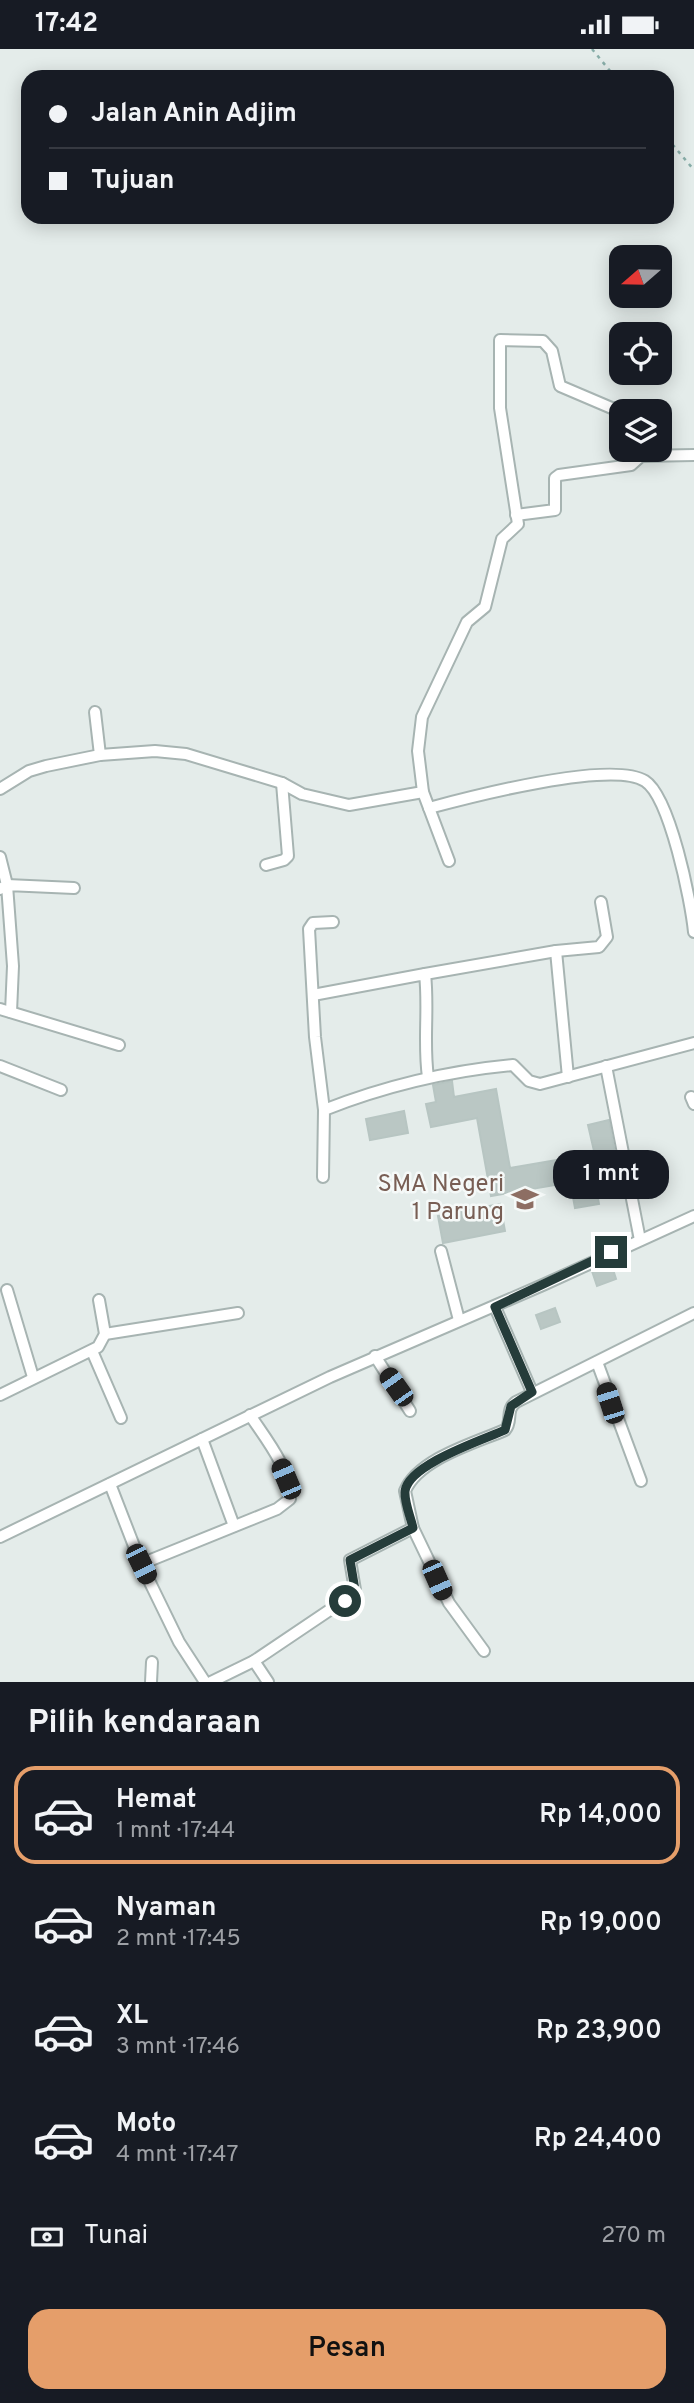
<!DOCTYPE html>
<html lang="id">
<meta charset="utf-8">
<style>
:root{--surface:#171b24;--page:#242831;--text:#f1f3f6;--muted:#9ea1a6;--line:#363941;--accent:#e59e6a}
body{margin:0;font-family:Overpass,sans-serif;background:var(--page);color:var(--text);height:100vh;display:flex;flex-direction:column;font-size:26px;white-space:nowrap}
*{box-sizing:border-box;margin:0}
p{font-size:23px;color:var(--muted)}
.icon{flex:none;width:38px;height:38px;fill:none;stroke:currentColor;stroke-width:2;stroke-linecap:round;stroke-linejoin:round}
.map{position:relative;height:1633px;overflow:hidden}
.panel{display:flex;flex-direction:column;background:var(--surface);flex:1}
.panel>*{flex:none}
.guide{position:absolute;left:21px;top:21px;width:653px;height:154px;border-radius:21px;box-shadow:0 4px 18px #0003;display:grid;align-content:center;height:154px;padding:0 28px;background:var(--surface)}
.needle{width:46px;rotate:250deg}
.controls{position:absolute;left:609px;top:196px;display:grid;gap:14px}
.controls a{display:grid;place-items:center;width:63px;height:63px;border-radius:14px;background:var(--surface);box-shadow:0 4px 18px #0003;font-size:35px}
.end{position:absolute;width:32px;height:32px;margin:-16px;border:9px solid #253c3a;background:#fff;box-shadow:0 0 0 4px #fff}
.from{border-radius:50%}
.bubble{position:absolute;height:49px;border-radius:21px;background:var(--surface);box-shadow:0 4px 18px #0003;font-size:23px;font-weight:600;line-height:49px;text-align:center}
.car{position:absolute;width:21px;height:42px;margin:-21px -10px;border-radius:9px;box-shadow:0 0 5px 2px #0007;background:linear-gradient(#222 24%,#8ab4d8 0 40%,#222 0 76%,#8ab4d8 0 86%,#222 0)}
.guide b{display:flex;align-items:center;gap:24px;height:66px;font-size:26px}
.guide b+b{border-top:2px solid var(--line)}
.guide i{width:18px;height:18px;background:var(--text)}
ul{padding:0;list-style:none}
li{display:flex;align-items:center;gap:21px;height:98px;margin:0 14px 10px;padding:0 14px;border:4px solid transparent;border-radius:21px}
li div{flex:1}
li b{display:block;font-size:26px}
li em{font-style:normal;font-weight:600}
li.current{border-color:var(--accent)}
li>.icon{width:63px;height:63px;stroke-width:1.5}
h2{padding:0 28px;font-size:32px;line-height:84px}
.pay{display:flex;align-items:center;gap:18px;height:77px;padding:0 28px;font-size:26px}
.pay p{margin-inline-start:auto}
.action{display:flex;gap:14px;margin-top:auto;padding:14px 28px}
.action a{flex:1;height:80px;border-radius:21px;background:var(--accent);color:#111;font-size:28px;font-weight:600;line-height:80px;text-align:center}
.status{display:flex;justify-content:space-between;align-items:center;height:49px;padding:0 35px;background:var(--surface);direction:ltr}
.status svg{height:19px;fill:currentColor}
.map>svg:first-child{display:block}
.building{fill:#bac7c4;stroke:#b7c5c2;stroke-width:2}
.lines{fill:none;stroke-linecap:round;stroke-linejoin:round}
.street-casing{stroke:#a7b4b2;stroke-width:14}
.path{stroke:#88ada8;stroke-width:2.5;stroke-dasharray:3.5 5;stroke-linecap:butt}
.street{stroke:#fff;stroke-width:10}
.route{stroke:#253c3a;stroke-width:9}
.labels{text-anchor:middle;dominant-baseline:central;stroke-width:5;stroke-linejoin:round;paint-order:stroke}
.education-label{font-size:24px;fill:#785e54;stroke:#f5f9f8;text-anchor:end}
</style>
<div class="status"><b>17:42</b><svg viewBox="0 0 49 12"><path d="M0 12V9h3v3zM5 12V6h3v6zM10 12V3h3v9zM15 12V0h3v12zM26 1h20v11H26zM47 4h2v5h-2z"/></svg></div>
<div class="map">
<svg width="694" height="1633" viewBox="0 0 694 1633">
<rect width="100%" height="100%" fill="#e4ecea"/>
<g class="building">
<path d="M452,1032L454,1048L496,1040L510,1119L563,1110L567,1134L491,1147L477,1069L431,1078L426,1055L436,1053L433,1036Z"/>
<path d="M404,1062L408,1084L370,1091L366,1070Z"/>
<path d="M609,1071L616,1110L597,1115L588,1076Z"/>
<path d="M593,1122L599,1155L575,1159L569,1126Z"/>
<path d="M500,1155L505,1182L443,1194L438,1167Z"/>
<path d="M611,1214L616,1230L597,1237L592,1222Z"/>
<path d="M555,1259L560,1273L541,1280L536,1266Z"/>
</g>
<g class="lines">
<g class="street-casing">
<g id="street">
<path d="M516,466L555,461V429L559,426L631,416L641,407L694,406"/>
<path d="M95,663L100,706"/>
<path d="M0,740L29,722L46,717L100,706L155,702L186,705L282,734L302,745L349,756L423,743"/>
<path d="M429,759C470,748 611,711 645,732C670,748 691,852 694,883"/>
<path d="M0,808L7,836L0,840"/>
<path d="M449,812L423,743L418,702L422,668L467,573L485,558L502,490L518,475L500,359V291L543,292L552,302L560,337L621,363"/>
<path d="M266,816L284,811L288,807L282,734"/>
<path d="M556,902L568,1028"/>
<path d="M425,925L556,902L599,898L607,888L601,853"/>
<path d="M313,946L425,925C429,960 423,994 428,1028"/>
<path d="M0,960L119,996"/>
<path d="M11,963L13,917L7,836L74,839"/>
<path d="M0,1017L61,1041"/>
<path d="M606,1017L640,1191"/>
<path d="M691,1048L694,1055"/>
<path d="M324,1061L315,988L309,880L313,874L333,873"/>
<path d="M323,1128L324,1061C385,1037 447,1022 513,1016L529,1032L540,1035L694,994"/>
<path d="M441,1202L459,1271"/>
<path d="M7,1241L33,1328"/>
<path d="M495,1258L532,1343"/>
<path d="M105,1285L238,1264"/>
<path d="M92,1302L121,1369"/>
<path d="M375,1307L410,1362"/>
<path d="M597,1313L641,1432"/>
<path d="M0,1346L98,1298L105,1285L99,1251"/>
<path d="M202,1390L234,1477"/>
<path d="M110,1435L141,1515L277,1460L290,1450C291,1420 265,1389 250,1366"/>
<path d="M413,1479L405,1442C418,1410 475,1394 505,1381C513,1372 505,1361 516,1353L694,1264"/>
<path d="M0,1488L330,1328L545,1235L694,1167"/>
<path d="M141,1515L179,1593L205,1633"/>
<path d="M254,1612L268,1633"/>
<path d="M151,1633L152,1613"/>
<path d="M211,1633L254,1612L349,1548L355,1541L350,1511L413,1479L449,1554L484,1602"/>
</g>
</g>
<g class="path">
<path d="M592,0L615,28"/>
<path d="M667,89L694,121"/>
</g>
<use href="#street" class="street"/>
</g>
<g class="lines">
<path class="route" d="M345,1552L355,1541L350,1511L413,1479C411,1469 404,1453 405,1442C409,1415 483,1391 505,1381L511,1357L532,1343L495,1258L611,1203"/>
</g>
<defs>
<g id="school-bare" transform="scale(2.1)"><path d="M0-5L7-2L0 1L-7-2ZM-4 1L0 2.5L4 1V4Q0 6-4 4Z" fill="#8d6e63" stroke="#f5f9f8" stroke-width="2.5" paint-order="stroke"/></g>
</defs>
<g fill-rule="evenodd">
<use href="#school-bare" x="525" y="1150"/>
</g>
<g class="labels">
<g class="education-label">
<text x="504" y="1136">SMA Negeri<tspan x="504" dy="28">1 Parung</tspan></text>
</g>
</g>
</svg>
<div class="controls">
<a><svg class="needle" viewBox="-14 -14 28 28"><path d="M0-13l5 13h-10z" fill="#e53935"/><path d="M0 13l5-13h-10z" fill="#9ea1a6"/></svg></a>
<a><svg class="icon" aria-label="locate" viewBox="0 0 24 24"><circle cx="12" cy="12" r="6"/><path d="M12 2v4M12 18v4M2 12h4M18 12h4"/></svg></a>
<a><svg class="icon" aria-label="layers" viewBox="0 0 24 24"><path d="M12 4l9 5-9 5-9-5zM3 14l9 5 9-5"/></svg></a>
</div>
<i class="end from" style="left:345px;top:1552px"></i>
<i class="end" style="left:611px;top:1203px"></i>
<div class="bubble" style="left:553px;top:1101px;width:116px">1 mnt</div>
<i class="car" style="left:396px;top:1338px;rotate:325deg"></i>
<i class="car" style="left:610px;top:1354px;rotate:342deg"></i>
<i class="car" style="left:286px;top:1430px;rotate:337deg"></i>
<i class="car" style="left:141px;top:1515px;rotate:154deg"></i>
<i class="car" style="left:437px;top:1531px;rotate:156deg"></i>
<div class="guide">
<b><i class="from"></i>Jalan Anin Adjim</b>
<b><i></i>Tujuan</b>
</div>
</div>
<section class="panel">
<h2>Pilih kendaraan</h2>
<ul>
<li class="current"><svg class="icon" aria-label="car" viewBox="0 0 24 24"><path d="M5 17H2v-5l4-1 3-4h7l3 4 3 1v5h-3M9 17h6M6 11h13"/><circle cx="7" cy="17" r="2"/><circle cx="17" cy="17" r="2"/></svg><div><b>Hemat</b><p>1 mnt · 17:44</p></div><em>Rp 14,000</em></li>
<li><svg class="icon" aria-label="car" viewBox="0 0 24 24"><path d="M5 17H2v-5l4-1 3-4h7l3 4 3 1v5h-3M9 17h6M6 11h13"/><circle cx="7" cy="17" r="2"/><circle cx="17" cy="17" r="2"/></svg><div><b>Nyaman</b><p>2 mnt · 17:45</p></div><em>Rp 19,000</em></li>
<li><svg class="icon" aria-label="car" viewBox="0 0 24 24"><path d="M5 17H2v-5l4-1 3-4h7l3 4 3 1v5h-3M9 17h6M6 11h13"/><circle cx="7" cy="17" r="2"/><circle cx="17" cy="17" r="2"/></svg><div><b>XL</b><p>3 mnt · 17:46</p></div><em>Rp 23,900</em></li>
<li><svg class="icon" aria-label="car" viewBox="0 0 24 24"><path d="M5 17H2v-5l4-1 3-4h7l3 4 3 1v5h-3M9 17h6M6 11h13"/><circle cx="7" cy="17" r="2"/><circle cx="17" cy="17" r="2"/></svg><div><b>Moto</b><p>4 mnt · 17:47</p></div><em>Rp 24,400</em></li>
</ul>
<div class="pay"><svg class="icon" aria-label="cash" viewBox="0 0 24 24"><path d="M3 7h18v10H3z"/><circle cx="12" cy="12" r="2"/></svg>Tunai<p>270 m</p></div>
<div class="action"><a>Pesan</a></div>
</section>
